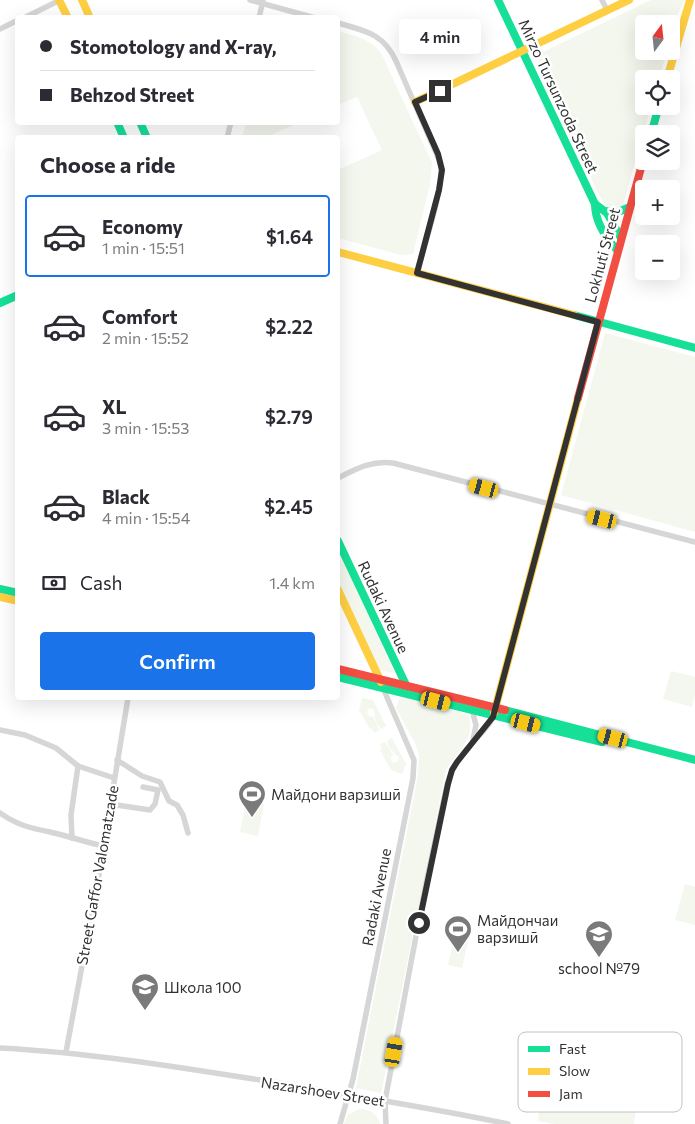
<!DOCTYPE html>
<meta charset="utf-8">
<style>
:root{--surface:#fff;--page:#f2f2f3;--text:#2b2b33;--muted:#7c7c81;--line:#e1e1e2;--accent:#1a73e8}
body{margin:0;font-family:Commissioner,sans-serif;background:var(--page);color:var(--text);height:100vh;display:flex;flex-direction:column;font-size:19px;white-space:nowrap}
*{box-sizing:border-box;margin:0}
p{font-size:16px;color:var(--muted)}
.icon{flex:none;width:28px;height:28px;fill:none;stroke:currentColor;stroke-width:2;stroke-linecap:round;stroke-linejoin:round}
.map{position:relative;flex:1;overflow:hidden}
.details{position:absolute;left:15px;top:135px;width:325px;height:565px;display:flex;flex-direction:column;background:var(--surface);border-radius:5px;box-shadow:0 5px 20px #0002}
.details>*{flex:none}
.top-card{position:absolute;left:15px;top:15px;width:325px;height:110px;border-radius:5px;box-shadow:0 5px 20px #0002;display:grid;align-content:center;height:110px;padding:0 25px;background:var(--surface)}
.needle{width:32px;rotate:15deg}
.controls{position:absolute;left:635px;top:15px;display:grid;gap:10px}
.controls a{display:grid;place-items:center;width:45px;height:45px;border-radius:5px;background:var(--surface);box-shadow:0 5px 20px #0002;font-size:25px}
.end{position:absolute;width:22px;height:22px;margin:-11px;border:6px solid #323232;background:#fff;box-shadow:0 0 0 2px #fff}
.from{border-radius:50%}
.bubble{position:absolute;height:35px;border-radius:5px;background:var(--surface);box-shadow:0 5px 20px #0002;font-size:16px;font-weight:600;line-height:35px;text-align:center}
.car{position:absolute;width:15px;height:30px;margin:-15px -8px;border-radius:6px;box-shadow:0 0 4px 1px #0007;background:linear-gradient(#f5c518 24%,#345 0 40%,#f5c518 0 76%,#345 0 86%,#f5c518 0)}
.top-card b{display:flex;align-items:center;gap:18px;height:48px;font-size:19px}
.top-card b+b{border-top:1px solid var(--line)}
.top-card i{width:12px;height:12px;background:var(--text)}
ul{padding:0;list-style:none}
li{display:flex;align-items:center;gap:15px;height:82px;margin:0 10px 8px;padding:0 15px;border:2px solid transparent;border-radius:5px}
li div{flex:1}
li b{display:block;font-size:19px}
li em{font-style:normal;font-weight:600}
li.active{border-color:var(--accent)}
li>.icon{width:45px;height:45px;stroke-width:1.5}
h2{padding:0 25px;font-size:22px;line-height:60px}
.pay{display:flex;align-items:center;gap:12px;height:55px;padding:0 25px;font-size:19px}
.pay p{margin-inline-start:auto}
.button{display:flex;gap:10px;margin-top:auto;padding:10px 25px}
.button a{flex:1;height:58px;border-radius:5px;background:var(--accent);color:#fff;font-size:20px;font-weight:600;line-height:58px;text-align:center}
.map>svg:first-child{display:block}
.green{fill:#f3f7ee}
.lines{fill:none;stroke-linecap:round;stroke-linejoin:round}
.street{stroke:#d6d6d6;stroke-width:5.5}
.fast{stroke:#16e098;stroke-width:8}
.slow{stroke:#ffcf43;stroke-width:8}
.jam{stroke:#f24e42;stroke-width:8}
.route{stroke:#323232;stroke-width:6}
.labels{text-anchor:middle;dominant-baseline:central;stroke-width:5;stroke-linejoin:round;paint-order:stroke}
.street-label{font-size:15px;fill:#323232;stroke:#fff}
.poi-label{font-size:15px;fill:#323232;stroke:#fff;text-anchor:start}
.key{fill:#fff;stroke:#c2c2c2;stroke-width:1}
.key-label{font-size:14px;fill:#323232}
</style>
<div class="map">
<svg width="695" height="1124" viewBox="0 0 695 1124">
<rect width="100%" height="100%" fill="#fff"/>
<g class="green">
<path d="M651,0H685L676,18L671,36V24H644V51H667L659,79H644V106H651L623,205L613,209L605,205L596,189L538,60L541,53Z"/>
<path d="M338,31C355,36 369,38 381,53L432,163L430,184L413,254L401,255L338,238V170L382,150L357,97L338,105Z"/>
<path d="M246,123V122L298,123L273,134L274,137H242Z"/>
<path d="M605,333L695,357V532L561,495Z"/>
<path d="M338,548L394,673L378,670L338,581Z"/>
<path d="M671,671L695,677V695L692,707L663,699Z"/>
<path d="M362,698L373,700L386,726L381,729C375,724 375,717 374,710L370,708L367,711V713L370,717L373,716L379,730L374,733L372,728L370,729L359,710Z"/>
<path d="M406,698L460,712L469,716C475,738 459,751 446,769L381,1093L356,1088L418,776L419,755L415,743L396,708L399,700Z"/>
<path d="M392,738L406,764L402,774L391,770L380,750L382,749L380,744L385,742L393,755L391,757L392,762L394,763L398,761L399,757C393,752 388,748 387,741Z"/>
<path d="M246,801L264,804L258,836L240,832Z"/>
<path d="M685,884L695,887V925L675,920Z"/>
<path d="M454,938L468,941L462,968L448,965Z"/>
<path d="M563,1093L636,1108L634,1124H555L538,1121L540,1104L561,1107Z"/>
<path d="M359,1109C370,1109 377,1114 380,1124H344L348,1115Z"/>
</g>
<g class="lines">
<g class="street">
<path d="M250,0L315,18"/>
<path d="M602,0L607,10"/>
<path d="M24,18L60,0"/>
<path d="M259,18L263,0"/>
<path d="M338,23C365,31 383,33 396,61L440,162C446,183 423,249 417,273"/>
<path d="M0,29L18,20"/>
<path d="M227,138L231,122"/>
<path d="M338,478C356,469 372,460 393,463L695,542"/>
<path d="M472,710L476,725L473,740"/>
<path d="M0,730L25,735L56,748L78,766L114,778"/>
<path d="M117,760L142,776L160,782L169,801L177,805L183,815L188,833"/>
<path d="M110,804L150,810L155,804L158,790L143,787"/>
<path d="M0,813C17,825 30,828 50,832C68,836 85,842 103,846"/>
<path d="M72,838L71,815L78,766"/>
<path d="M0,1048C96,1053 190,1069 285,1084C359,1097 434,1108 508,1124"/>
<path d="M66,1052L98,880L128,698"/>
<path d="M340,1124L353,1079L413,778L414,760L383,688"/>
<path d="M386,1124L385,1101L426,883L447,784C452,768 461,755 472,743C480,734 490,726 494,715"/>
</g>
<g class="fast">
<path d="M498,0L595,204C595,221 606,238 617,250"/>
<path d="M117,122L124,138"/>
<path d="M140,122L147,138"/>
<path d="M651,134L659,106"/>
<path d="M595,204L607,213L621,238"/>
<path d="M605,211L618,212L630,207"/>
<path d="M0,303L18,295"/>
<path d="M574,315L695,348"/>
<path d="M338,541L406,685"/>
<path d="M0,589L18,593"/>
<path d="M338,677L602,742"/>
<path d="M505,710L695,760"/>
</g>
<g class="slow">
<path d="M59,0L68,18"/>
<path d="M82,0L90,18"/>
<path d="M667,79L690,0"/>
<path d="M415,102L629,0"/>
<path d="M338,252L574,315"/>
<path d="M338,590L381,682"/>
<path d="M0,597L18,601"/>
<path d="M494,713L578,398"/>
</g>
<g class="jam">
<path d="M578,398L644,157"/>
<path d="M338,669L505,710"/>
</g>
</g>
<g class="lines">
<path class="route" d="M419,923L448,784L452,770L457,762L493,717L598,322L417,273L439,190L442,170L438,154L415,102L440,91"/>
</g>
<defs>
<g id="stadium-pin" transform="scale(1.4375)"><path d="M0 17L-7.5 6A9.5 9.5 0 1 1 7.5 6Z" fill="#7a7a7a" stroke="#fff"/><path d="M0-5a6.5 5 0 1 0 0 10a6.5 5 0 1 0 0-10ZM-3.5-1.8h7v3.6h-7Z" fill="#fff"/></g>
<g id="school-pin" transform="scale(1.4375)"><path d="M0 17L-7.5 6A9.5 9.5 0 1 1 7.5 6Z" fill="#7a7a7a" stroke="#fff"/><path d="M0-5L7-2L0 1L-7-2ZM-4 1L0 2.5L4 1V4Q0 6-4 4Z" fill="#fff"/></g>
</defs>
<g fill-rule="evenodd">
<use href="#stadium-pin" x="252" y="794"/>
<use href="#stadium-pin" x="458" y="929"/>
<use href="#school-pin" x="599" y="934"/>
<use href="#school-pin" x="145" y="987"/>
</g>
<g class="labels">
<g class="street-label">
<text transform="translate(559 96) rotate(65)">Mirzo Tursunzoda Street</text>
<text transform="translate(602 255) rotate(-75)">Lokhuti Street</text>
<text transform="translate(384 607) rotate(65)">Rudaki Avenue</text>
<text transform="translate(97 875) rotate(-80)">Street Gaffor Valomatzade</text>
<text transform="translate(376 897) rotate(-79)">Radaki Avenue</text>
<text transform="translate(323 1091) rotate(9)">Nazarshoev Street</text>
</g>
<g class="poi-label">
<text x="271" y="794">Майдони варзишӣ</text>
<text x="477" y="920">Майдончаи<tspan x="477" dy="17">варзишӣ</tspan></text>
<text x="599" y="968" text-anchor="middle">school №79</text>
<text x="164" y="987">Школа 100</text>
</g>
</g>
<rect x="518" y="1032" width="164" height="80" rx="8" class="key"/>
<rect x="528" y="1046" width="22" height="6" fill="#16e098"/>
<rect x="528" y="1068" width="22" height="7" fill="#ffcf43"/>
<rect x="528" y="1091" width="22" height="6" fill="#f24e42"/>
<g class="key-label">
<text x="559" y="1054">Fast</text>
<text x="559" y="1076">Slow</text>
<text x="559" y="1099">Jam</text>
</g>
</svg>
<div class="controls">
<a><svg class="needle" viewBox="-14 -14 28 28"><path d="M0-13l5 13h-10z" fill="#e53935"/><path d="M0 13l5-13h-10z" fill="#7c7c81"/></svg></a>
<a><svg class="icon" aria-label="locate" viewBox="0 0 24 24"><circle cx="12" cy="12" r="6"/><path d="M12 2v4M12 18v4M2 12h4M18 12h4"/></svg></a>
<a><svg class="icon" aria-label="layers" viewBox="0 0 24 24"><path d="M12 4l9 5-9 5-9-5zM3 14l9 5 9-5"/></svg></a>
<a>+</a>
<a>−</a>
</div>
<i class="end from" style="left:419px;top:923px"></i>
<i class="end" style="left:440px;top:91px"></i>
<div class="bubble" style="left:399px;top:19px;width:82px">4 min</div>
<i class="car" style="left:484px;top:488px;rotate:285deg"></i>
<i class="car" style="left:602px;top:519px;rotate:284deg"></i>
<i class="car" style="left:436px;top:701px;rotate:104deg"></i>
<i class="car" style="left:526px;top:723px;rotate:104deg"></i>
<i class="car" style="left:613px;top:738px;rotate:285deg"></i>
<i class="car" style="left:394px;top:1052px;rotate:10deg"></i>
<div class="top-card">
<b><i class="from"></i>Stomotology and X-ray,</b>
<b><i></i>Behzod Street</b>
</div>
<section class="details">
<h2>Choose a ride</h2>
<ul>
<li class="active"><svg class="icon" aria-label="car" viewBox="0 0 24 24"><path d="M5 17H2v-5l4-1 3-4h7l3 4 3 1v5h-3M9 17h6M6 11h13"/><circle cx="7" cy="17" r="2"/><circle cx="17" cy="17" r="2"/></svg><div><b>Economy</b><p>1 min · 15:51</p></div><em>$1.64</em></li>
<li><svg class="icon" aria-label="car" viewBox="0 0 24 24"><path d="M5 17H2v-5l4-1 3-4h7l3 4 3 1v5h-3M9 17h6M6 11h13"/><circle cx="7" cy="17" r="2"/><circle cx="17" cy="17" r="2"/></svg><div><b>Comfort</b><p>2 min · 15:52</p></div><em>$2.22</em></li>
<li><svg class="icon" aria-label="car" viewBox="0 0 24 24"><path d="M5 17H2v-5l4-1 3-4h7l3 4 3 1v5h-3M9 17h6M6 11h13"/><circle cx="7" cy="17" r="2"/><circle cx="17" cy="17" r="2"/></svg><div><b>XL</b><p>3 min · 15:53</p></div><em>$2.79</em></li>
<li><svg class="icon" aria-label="car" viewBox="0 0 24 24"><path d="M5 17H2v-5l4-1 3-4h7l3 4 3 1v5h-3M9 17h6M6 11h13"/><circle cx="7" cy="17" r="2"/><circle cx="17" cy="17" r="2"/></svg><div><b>Black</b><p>4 min · 15:54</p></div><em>$2.45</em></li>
</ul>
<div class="pay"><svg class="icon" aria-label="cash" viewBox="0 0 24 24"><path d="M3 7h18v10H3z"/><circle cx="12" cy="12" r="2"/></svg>Cash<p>1.4 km</p></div>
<div class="button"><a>Confirm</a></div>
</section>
</div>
